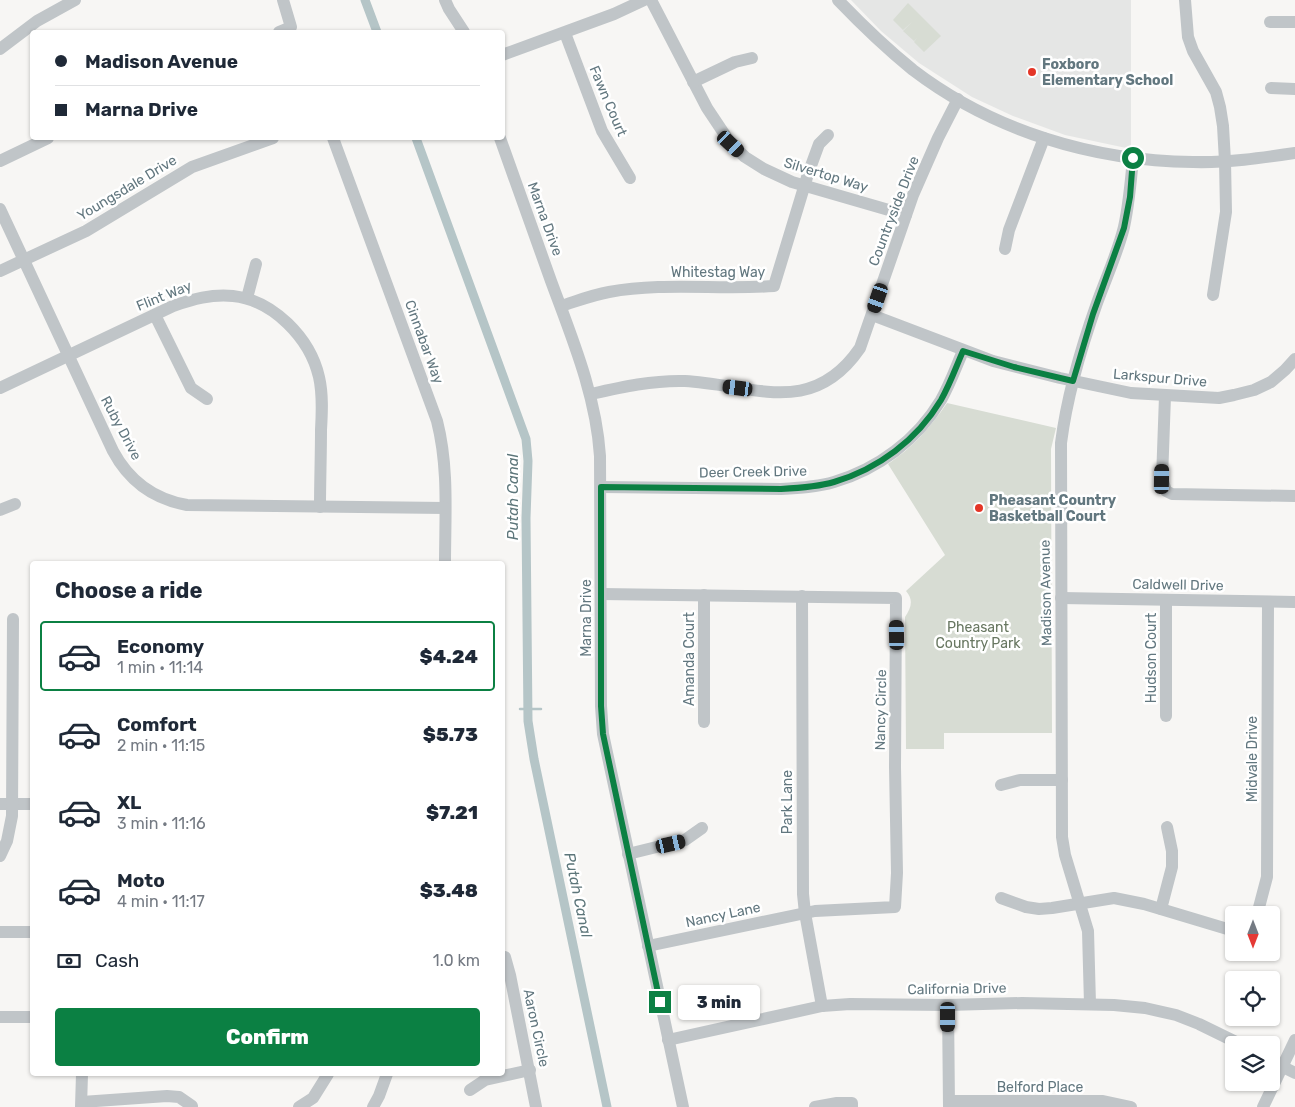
<!DOCTYPE html>
<meta charset="utf-8">
<style>
:root{--surface:#fff;--page:#f6f6f7;--text:#1f2937;--muted:#747a83;--line:#e0e1e3;--accent:#0b8043}
body{margin:0;font-family:Rubik,sans-serif;background:var(--page);color:var(--text);height:100vh;display:flex;flex-direction:column;font-size:19px;white-space:nowrap}
*{box-sizing:border-box;margin:0}
p{font-size:16px;color:var(--muted)}
.icon{flex:none;width:28px;height:28px;fill:none;stroke:currentColor;stroke-width:2;stroke-linecap:round;stroke-linejoin:round}
.map{position:relative;flex:1;overflow:hidden}
.details{position:absolute;left:30px;top:561px;width:475px;height:515px;display:flex;flex-direction:column;background:var(--surface);border-radius:5px;box-shadow:0 1px 4px #0004}
.details>*{flex:none}
.top-card{position:absolute;left:30px;top:30px;width:475px;height:110px;border-radius:5px;box-shadow:0 1px 4px #0004;display:grid;align-content:center;height:110px;padding:0 25px;background:var(--surface)}
.needle{width:32px;rotate:180deg}
.tools{position:absolute;left:1225px;top:906px;display:grid;gap:10px}
.tools a{display:grid;place-items:center;width:55px;height:55px;border-radius:5px;background:var(--surface);box-shadow:0 1px 4px #0004;font-size:25px}
.end{position:absolute;width:22px;height:22px;margin:-11px;border:6px solid #0b8043;background:#fff;box-shadow:0 0 0 2px #fff}
.from{border-radius:50%}
.bubble{position:absolute;height:35px;border-radius:5px;background:var(--surface);box-shadow:0 1px 4px #0004;font-size:16px;font-weight:800;line-height:35px;text-align:center}
.car{position:absolute;width:15px;height:30px;margin:-15px -8px;border-radius:6px;box-shadow:0 0 4px 1px #0007;background:linear-gradient(#222 24%,#8ab4d8 0 40%,#222 0 76%,#8ab4d8 0 86%,#222 0)}
.top-card b{display:flex;align-items:center;gap:18px;height:48px;font-size:19px}
.top-card b+b{border-top:1px solid var(--line)}
.top-card i{width:12px;height:12px;background:var(--text)}
ul{padding:0;list-style:none}
li{display:flex;align-items:center;gap:15px;height:70px;margin:0 10px 8px;padding:0 15px;border:2px solid transparent;border-radius:5px}
li div{flex:1}
li b{display:block;font-size:19px}
li em{font-style:normal;font-weight:800}
li.current{border-color:var(--accent)}
li>.icon{width:45px;height:45px;stroke-width:1.5}
h2{padding:0 25px;font-size:22px;line-height:60px}
.pay{display:flex;align-items:center;gap:12px;height:55px;padding:0 25px;font-size:19px}
.pay p{margin-inline-start:auto}
.primary-button{display:flex;gap:10px;margin-top:auto;padding:10px 25px}
.primary-button a{flex:1;height:58px;border-radius:5px;background:var(--accent);color:#fff;font-size:20px;font-weight:800;line-height:58px;text-align:center}
.map>svg:first-child{display:block}
.built{fill:#e5e6e5}
.green{fill:#d7dcd3}
.lines{fill:none;stroke-linecap:round;stroke-linejoin:round}
.stream{stroke:#b5c5c7;stroke-width:2.5}
.canal{stroke:#b5c5c7;stroke-width:9}
.minor{stroke:#c0c5c8;stroke-width:12}
.route{stroke:#0b8043;stroke-width:6}
.poi-dot{fill:#e43627;stroke:#fff;stroke-width:2}
.labels{text-anchor:middle;dominant-baseline:central;stroke-width:5;stroke-linejoin:round;paint-order:stroke}
.poi-label{font-size:14px;font-weight:bold;fill:#62777f;stroke:#fff;text-anchor:start}
.street-label{font-size:14px;fill:#62777f;stroke:#fff}
.park-label{font-size:14px;fill:#687761;stroke:#fff}
.water-label{font-size:15px;font-style:italic;fill:#5d767a;stroke:#fff}
</style>
<div class="map">
<svg width="1295" height="1107" viewBox="0 0 1295 1107">
<rect width="100%" height="100%" fill="#f7f6f4"/>
<path class="built" d="M851,0H1131V149L1065,135L1013,116L972,97L919,63L881,31Z"/>
<g class="green">
<path d="M908,3L941,36L924,52L914,42L917,38L914,41L903,31L912,22L903,30L893,20Z"/>
<path d="M947,403L1056,428L1051,449L1052,733H944V749H906L905,617C911,608 914,600 906,591L945,555L888,464C912,448 930,428 947,403Z"/>
</g>
<g class="lines">
<path class="stream" d="M520,709H541"/>
<g class="canal">
<path d="M365,0L377,32"/>
<path d="M416,138L526,439L528,461L526,518L528,721L534,759L607,1107"/>
</g>
<g class="minor">
<path d="M445,0L449,9L464,32"/>
<path d="M651,0L707,108L731,144L745,157L764,169L792,182L906,215"/>
<path d="M838,0C862,25 886,48 913,70C993,131 1093,161 1193,162C1227,163 1261,158 1295,153"/>
<path d="M1185,0L1188,37L1193,51L1216,92L1220,107L1223,126L1225,161L1226,212L1213,295"/>
<path d="M1270,22H1295"/>
<path d="M279,32L291,27L283,0"/>
<path d="M565,33L602,131L630,178"/>
<path d="M0,49L37,21L75,0"/>
<path d="M502,55L614,14L644,0"/>
<path d="M693,82L735,62L752,58"/>
<path d="M1271,88L1295,89"/>
<path d="M333,138L437,421C449,468 445,516 445,564"/>
<path d="M500,138C517,185 534,233 551,281C572,338 596,395 600,456L601,706L603,734L683,1107"/>
<path d="M0,161L48,138"/>
<path d="M0,209L113,451C129,481 153,499 187,505L445,508"/>
<path d="M1005,249L1009,230L1044,138"/>
<path d="M0,271L86,231L192,167L273,138"/>
<path d="M247,298L256,264"/>
<path d="M561,306C577,301 592,295 609,292C663,282 719,290 774,286L808,174L819,144L828,135"/>
<path d="M155,315L191,388L207,399"/>
<path d="M872,315L993,361L1060,378L1131,393L1219,398L1234,395L1254,390L1271,382L1285,370L1295,359"/>
<path d="M0,388L173,306C193,299 211,294 233,296C273,300 310,338 319,377C323,394 322,413 321,430C321,456 320,481 320,507"/>
<path d="M591,394C622,387 653,380 685,381C754,385 812,418 860,348L913,195L938,138L958,99"/>
<path d="M1165,396L1162,479L1166,491L1172,494L1295,496"/>
<path d="M601,487L781,489C799,488 817,487 834,482C878,469 917,440 941,400C950,384 956,367 963,351"/>
<path d="M0,510L15,504"/>
<path d="M601,594L896,598L895,767L897,873L895,907L815,911L648,946"/>
<path d="M704,595V722"/>
<path d="M802,596L803,894L805,913L822,1006"/>
<path d="M1061,598L1295,602"/>
<path d="M1166,600V716"/>
<path d="M1001,785L1020,780H1062"/>
<path d="M0,804H32"/>
<path d="M628,854L685,840L702,828"/>
<path d="M0,856L7,841L12,816L13,619"/>
<path d="M1001,898L1026,907L1039,909L1052,908L1114,898L1144,904L1234,931"/>
<path d="M1161,909L1172,867V851L1167,827"/>
<path d="M1257,915L1267,877L1268,602"/>
<path d="M0,932H32"/>
<path d="M502,958L505,957L510,975L536,1107"/>
<path d="M1090,1004L1088,931L1065,855L1062,837L1061,443C1067,396 1081,348 1097,303C1106,278 1118,252 1124,227C1129,204 1131,181 1133,158"/>
<path d="M948,1005L949,1107"/>
<path d="M0,1017H32"/>
<path d="M668,1040L822,1006L850,1004L948,1005L1022,1003L1114,1005L1145,1008L1176,1015L1199,1024L1242,1045"/>
<path d="M1271,1061L1295,1073"/>
<path d="M470,1090L485,1080L530,1070"/>
<path d="M949,1101H1103L1131,1107"/>
<path d="M82,1102L167,1096L179,1097L192,1106"/>
<path d="M81,1107L82,1074"/>
<path d="M299,1107L313,1098L328,1074"/>
<path d="M373,1107L379,1096L387,1074"/>
<path d="M815,1107L837,1103H852V1107"/>
<path d="M1263,1107L1295,1040"/>
</g>
</g>
<g class="lines">
<path class="route" d="M660,1002L603,734L601,706V487L781,489C799,488 817,487 834,482C878,469 917,440 941,400C950,384 956,367 963,351L1014,367L1073,381L1093,314L1124,228L1130,197L1133,158"/>
</g>
<g class="poi-dot">
<circle cx="1032" cy="72" r="5"/>
<circle cx="979" cy="508" r="5"/>
</g>
<g class="labels">
<g class="poi-label">
<text x="1042" y="64">Foxboro<tspan x="1042" dy="16">Elementary School</tspan></text>
<text x="989" y="500">Pheasant Country<tspan x="989" dy="16">Basketball Court</tspan></text>
</g>
<g class="street-label">
<text transform="translate(608 101) rotate(67)">Fawn Court</text>
<text transform="translate(826 175) rotate(17)">Silvertop Way</text>
<text transform="translate(127 188) rotate(-31)">Youngsdale Drive</text>
<text transform="translate(894 211) rotate(-69)">Countryside Drive</text>
<text transform="translate(545 219) rotate(70)">Marna Drive</text>
<text x="718" y="272">Whitestag Way</text>
<text transform="translate(164 296) rotate(-22)">Flint Way</text>
<text transform="translate(424 342) rotate(70)">Cinnabar Way</text>
<text transform="translate(1160 378) rotate(5)">Larkspur Drive</text>
<text transform="translate(121 428) rotate(62)">Ruby Drive</text>
<text transform="translate(753 472) rotate(-1)">Deer Creek Drive</text>
<text transform="translate(1178 585) rotate(1)">Caldwell Drive</text>
<text transform="translate(1046 593) rotate(-91)">Madison Avenue</text>
<text transform="translate(586 618) rotate(-90)">Marna Drive</text>
<text transform="translate(1151 658) rotate(-90)">Hudson Court</text>
<text transform="translate(689 659) rotate(-90)">Amanda Court</text>
<text transform="translate(881 710) rotate(-89)">Nancy Circle</text>
<text transform="translate(1252 759) rotate(-90)">Midvale Drive</text>
<text transform="translate(787 802) rotate(-90)">Park Lane</text>
<text transform="translate(723 915) rotate(-12)">Nancy Lane</text>
<text transform="translate(957 989) rotate(-1)">California Drive</text>
<text transform="translate(536 1028) rotate(78)">Aaron Circle</text>
<text x="1040" y="1087">Belford Place</text>
</g>
<g class="park-label">
<text x="978" y="627">Pheasant<tspan x="978" dy="16">Country Park</tspan></text>
</g>
<g class="water-label">
<text transform="translate(513 497) rotate(-90)">Putah Canal</text>
<text transform="translate(578 895) rotate(78)">Putah Canal</text>
</g>
</g>
</svg>
<div class="tools">
<a><svg class="needle" viewBox="-14 -14 28 28"><path d="M0-13l5 13h-10z" fill="#e53935"/><path d="M0 13l5-13h-10z" fill="#747a83"/></svg></a>
<a><svg class="icon" aria-label="locate" viewBox="0 0 24 24"><circle cx="12" cy="12" r="6"/><path d="M12 2v4M12 18v4M2 12h4M18 12h4"/></svg></a>
<a><svg class="icon" aria-label="layers" viewBox="0 0 24 24"><path d="M12 4l9 5-9 5-9-5zM3 14l9 5 9-5"/></svg></a>
</div>
<i class="end from" style="left:1133px;top:158px"></i>
<i class="end" style="left:660px;top:1002px"></i>
<div class="bubble" style="left:678px;top:985px;width:82px">3 min</div>
<i class="car" style="left:731px;top:144px;rotate:133deg"></i>
<i class="car" style="left:878px;top:298px;rotate:199deg"></i>
<i class="car" style="left:738px;top:388px;rotate:277deg"></i>
<i class="car" style="left:1162px;top:479px;rotate:1deg"></i>
<i class="car" style="left:897px;top:635px;rotate:359deg"></i>
<i class="car" style="left:671px;top:844px;rotate:77deg"></i>
<i class="car" style="left:948px;top:1017px;rotate:180deg"></i>
<div class="top-card">
<b><i class="from"></i>Madison Avenue</b>
<b><i></i>Marna Drive</b>
</div>
<section class="details">
<h2>Choose a ride</h2>
<ul>
<li class="current"><svg class="icon" aria-label="car" viewBox="0 0 24 24"><path d="M5 17H2v-5l4-1 3-4h7l3 4 3 1v5h-3M9 17h6M6 11h13"/><circle cx="7" cy="17" r="2"/><circle cx="17" cy="17" r="2"/></svg><div><b>Economy</b><p>1 min · 11:14</p></div><em>$4.24</em></li>
<li><svg class="icon" aria-label="car" viewBox="0 0 24 24"><path d="M5 17H2v-5l4-1 3-4h7l3 4 3 1v5h-3M9 17h6M6 11h13"/><circle cx="7" cy="17" r="2"/><circle cx="17" cy="17" r="2"/></svg><div><b>Comfort</b><p>2 min · 11:15</p></div><em>$5.73</em></li>
<li><svg class="icon" aria-label="car" viewBox="0 0 24 24"><path d="M5 17H2v-5l4-1 3-4h7l3 4 3 1v5h-3M9 17h6M6 11h13"/><circle cx="7" cy="17" r="2"/><circle cx="17" cy="17" r="2"/></svg><div><b>XL</b><p>3 min · 11:16</p></div><em>$7.21</em></li>
<li><svg class="icon" aria-label="car" viewBox="0 0 24 24"><path d="M5 17H2v-5l4-1 3-4h7l3 4 3 1v5h-3M9 17h6M6 11h13"/><circle cx="7" cy="17" r="2"/><circle cx="17" cy="17" r="2"/></svg><div><b>Moto</b><p>4 min · 11:17</p></div><em>$3.48</em></li>
</ul>
<div class="pay"><svg class="icon" aria-label="cash" viewBox="0 0 24 24"><path d="M3 7h18v10H3z"/><circle cx="12" cy="12" r="2"/></svg>Cash<p>1.0 km</p></div>
<div class="primary-button"><a>Confirm</a></div>
</section>
</div>
